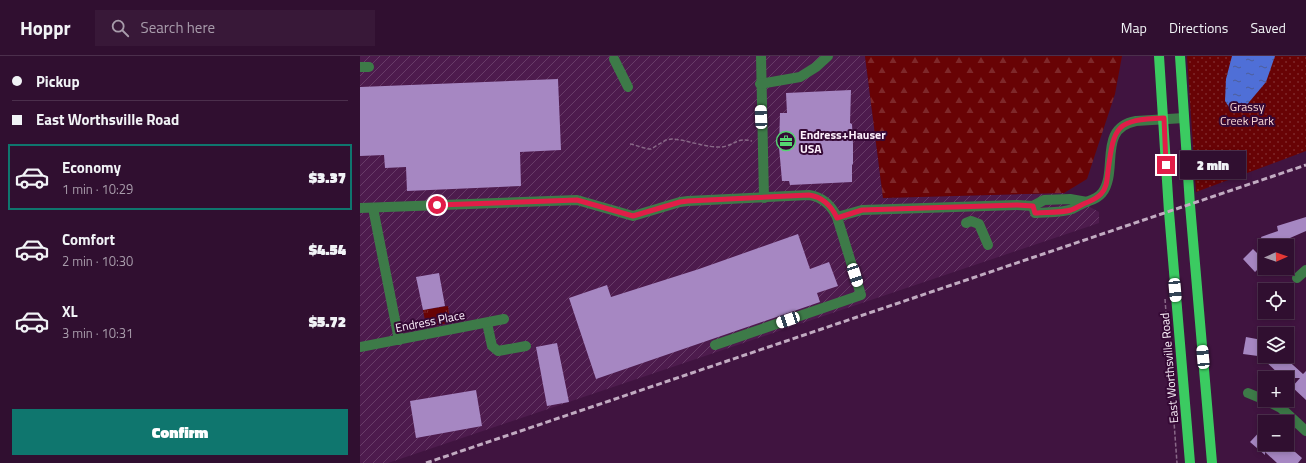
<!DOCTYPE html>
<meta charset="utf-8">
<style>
:root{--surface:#300f30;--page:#381838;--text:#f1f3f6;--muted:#a89cab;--line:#4b2f4c;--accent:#0f766e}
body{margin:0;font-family:"Titillium Web",sans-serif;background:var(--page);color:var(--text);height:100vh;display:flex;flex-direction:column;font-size:15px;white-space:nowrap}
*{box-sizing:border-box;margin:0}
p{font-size:13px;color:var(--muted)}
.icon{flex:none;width:22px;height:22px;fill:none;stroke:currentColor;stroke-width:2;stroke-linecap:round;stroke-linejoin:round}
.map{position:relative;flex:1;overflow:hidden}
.sheet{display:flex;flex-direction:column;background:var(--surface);width:360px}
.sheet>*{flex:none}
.banner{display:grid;align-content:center;height:88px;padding:0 12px;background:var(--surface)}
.needle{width:26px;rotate:88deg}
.fabs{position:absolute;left:898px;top:183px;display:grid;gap:8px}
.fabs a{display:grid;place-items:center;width:36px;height:36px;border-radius:0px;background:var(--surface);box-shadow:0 2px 6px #0003,0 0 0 1px var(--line);font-size:20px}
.end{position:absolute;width:18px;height:18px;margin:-9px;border:5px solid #e11d48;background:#fff;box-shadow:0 0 0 2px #fff}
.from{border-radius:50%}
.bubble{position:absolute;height:28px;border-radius:0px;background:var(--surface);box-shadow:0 2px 6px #0003,0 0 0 1px var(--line);font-size:13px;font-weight:800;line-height:28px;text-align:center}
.car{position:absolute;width:12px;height:24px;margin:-12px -6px;border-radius:5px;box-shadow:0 0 3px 1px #0007;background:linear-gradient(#fff 24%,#345 0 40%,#fff 0 76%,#345 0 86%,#fff 0)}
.banner b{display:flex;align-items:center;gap:14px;height:38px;font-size:15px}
.banner b+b{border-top:1px solid var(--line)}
.banner i{width:10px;height:10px;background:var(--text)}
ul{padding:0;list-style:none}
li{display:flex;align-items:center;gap:12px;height:66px;margin:0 8px 6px;padding:0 4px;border:2px solid transparent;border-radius:0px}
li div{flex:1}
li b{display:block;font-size:15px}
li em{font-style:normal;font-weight:800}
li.active{border-color:var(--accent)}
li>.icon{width:36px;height:36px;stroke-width:1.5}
.action{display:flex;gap:8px;margin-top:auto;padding:8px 12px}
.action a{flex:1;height:46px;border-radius:0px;background:var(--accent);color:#fff;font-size:16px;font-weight:800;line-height:46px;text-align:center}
header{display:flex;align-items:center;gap:24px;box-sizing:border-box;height:56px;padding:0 20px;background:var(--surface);border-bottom:1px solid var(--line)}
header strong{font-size:19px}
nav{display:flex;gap:22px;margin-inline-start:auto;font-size:14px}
.search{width:280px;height:36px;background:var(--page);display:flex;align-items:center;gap:10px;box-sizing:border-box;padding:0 14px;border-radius:0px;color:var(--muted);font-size:15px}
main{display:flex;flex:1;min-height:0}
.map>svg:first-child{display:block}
.industrial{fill:url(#industrial-furrows)}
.grass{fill:url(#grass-tufts)}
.forest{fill:url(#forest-firs)}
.park{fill:url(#park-dots)}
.water{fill:url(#water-ripples)}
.building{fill:#a687c2}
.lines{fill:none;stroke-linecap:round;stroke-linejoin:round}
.path{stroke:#886887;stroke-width:1.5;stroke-dasharray:4 2;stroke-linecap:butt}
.minor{stroke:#3d7a48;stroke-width:10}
.major{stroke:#3bcb61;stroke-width:10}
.rail{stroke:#c1abc1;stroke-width:3;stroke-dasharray:6 3;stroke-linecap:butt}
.route{stroke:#e11d48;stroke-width:5}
.labels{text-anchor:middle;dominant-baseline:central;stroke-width:4;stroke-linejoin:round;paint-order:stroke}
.park-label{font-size:12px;fill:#f9d7d2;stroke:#350935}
.poi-label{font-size:12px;font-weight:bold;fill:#fcf0fb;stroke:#350935;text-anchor:start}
.street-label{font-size:12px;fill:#fcf0fb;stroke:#350935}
</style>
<header>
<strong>Hoppr</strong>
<div class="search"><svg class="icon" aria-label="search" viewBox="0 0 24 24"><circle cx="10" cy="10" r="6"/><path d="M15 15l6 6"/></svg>Search here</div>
<nav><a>Map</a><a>Directions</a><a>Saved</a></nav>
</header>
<main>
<section class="sheet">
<div class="banner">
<b><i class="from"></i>Pickup</b>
<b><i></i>East Worthsville Road</b>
</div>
<ul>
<li class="active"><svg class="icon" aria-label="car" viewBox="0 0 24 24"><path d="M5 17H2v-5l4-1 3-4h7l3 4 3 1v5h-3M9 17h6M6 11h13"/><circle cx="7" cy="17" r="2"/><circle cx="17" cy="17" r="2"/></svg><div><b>Economy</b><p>1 min · 10:29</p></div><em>$3.37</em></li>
<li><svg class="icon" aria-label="car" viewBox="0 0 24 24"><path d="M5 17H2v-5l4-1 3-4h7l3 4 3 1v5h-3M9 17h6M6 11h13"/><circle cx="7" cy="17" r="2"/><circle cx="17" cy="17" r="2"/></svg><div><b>Comfort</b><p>2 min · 10:30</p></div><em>$4.54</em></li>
<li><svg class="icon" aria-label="car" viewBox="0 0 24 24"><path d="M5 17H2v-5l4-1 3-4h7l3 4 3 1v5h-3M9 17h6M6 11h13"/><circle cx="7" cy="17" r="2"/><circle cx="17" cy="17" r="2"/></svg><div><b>XL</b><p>3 min · 10:31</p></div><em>$5.72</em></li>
</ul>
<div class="action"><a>Confirm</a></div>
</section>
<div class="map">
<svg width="946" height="407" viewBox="0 0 946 407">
<defs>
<pattern id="industrial-furrows" width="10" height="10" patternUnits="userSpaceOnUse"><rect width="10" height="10" fill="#4d1b4d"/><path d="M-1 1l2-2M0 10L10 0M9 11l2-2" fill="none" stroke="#683c68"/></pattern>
<pattern id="grass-tufts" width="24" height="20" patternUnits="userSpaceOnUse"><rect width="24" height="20" fill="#680305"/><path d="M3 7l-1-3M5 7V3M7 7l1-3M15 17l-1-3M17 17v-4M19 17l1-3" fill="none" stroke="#7e282a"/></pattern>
<pattern id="forest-firs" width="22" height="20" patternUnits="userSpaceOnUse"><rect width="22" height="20" fill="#680305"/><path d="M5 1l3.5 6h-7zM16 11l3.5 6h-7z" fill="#7e282a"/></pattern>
<pattern id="park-dots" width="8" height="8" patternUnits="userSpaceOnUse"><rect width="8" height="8" fill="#680305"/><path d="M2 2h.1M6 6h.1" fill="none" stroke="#7e282a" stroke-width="1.8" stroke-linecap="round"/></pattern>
<pattern id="water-ripples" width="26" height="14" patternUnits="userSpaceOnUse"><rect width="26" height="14" fill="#4f6fd7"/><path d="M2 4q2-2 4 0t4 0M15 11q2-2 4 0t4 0" fill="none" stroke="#4e5d98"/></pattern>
</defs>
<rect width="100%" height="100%" fill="#401440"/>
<path class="industrial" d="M0,0H505L523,142L704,137L739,156V167L28,407H0Z"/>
<path class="grass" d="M88,250L90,263L89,267L72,270H66L63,254Z"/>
<path class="forest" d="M505,0H762L755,38L727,123L704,137L523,142Z"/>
<path class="park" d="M827,0H946V95L836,136Z"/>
<path class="water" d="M872,0H915L906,26L885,51L871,54L865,45L866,23Z"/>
<g class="building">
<path d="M198,23L201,94L160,96L161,130L47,135L46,111L25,112L24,99L0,100V31Z"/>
<path d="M491,34L490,67L492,68L493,88V108L492,109V126L430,129L429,125H422L419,91L420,57H427L426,37Z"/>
<path d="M946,161V175L930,182L932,187L923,190H904L901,181L918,175L917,170Z"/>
<path d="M438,178L450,213L469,206L478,230L457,237L460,246L236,323L209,242L247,229L251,241L339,213Z"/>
<path d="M893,193L904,204L900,208L902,209L895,216L883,203Z"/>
<path d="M79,217L85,250L63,254L56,221Z"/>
<path d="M886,281L902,284L898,300L883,298Z"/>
<path d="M197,287L209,346L187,350L176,291Z"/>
<path d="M900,300H923L943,318L946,315V344L932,331L940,322H923Z"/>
<path d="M116,334L122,370L56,382L50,345Z"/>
<path d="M905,370V388H926L942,402L938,407H917L905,396V399L890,386Z"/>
</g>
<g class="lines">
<g class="path">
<path d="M270,88C277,89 284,93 291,93L306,84L312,83C328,84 346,92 362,91C375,89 377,81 392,85"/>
<path d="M805,243L817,407"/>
</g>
<g class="minor">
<path d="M401,0L404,142"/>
<path d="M254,3L268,31"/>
<path d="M0,11H9"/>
<path d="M400,28L440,21L456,11L468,0"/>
<path d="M673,150L675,157C685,156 703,157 712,153C717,151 721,148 726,146C732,144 737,143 742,137C759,115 737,72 776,65L824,62"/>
<path d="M0,152L217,144L273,160L320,146L328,145L449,139C463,141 471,149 477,161L502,154L657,149L673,150L684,144L710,143L727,146"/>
<path d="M13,152L39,284"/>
<path d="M606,167L611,165L619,168L628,189"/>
<path d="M937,222L946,214"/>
<path d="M127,267L132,290L138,295L166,290"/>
<path d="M355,289L501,239L477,161"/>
<path d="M0,291L144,263"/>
<path d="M888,337L905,344"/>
<path d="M905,344L921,352L946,375"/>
</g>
<g class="major">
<path d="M799,0L809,156L830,407"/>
<path d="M820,0L830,149L852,407"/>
</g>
<path class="rail" d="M66,407L946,109"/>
</g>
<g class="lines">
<path class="route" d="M77,149L217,144L273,160L320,146L328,145L449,139C463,141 471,149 477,162L502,154L657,149L673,150L675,157C686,156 701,157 711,154C717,152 722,148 728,146C733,144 737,142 741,138C747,132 747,123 748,115C754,69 756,64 804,62L806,109"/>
</g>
<defs>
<g id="office-ring" transform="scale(1)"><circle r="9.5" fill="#350935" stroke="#55d672" stroke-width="1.5"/><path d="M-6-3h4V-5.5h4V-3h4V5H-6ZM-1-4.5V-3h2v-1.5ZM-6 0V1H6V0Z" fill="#55d672"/></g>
</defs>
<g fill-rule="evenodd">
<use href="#office-ring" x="426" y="85"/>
</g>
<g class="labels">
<g class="park-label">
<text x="887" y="50">Grassy<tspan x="887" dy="14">Creek Park</tspan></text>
</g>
<g class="poi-label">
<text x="440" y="78">Endress+Hauser<tspan x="440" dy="14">USA</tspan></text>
</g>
<g class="street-label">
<text transform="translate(70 265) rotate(-11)">Endress Place</text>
<text transform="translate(809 312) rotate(-95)">East Worthsville Road</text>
</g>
</g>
</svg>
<div class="fabs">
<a><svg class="needle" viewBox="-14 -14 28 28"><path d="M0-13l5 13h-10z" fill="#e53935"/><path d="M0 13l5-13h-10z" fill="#a89cab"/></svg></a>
<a><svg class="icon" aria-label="locate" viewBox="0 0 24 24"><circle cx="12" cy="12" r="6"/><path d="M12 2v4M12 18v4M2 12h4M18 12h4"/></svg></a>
<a><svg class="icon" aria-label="layers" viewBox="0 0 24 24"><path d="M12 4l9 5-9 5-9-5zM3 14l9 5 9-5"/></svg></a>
<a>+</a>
<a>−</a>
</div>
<i class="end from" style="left:77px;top:149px"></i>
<i class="end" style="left:806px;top:109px"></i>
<div class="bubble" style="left:820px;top:95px;width:66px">2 min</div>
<i class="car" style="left:401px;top:61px;rotate:358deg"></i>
<i class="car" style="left:495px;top:219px;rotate:162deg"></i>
<i class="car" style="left:815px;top:234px;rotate:175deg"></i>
<i class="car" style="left:428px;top:264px;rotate:251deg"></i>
<i class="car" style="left:843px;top:301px;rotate:355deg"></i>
</div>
</main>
